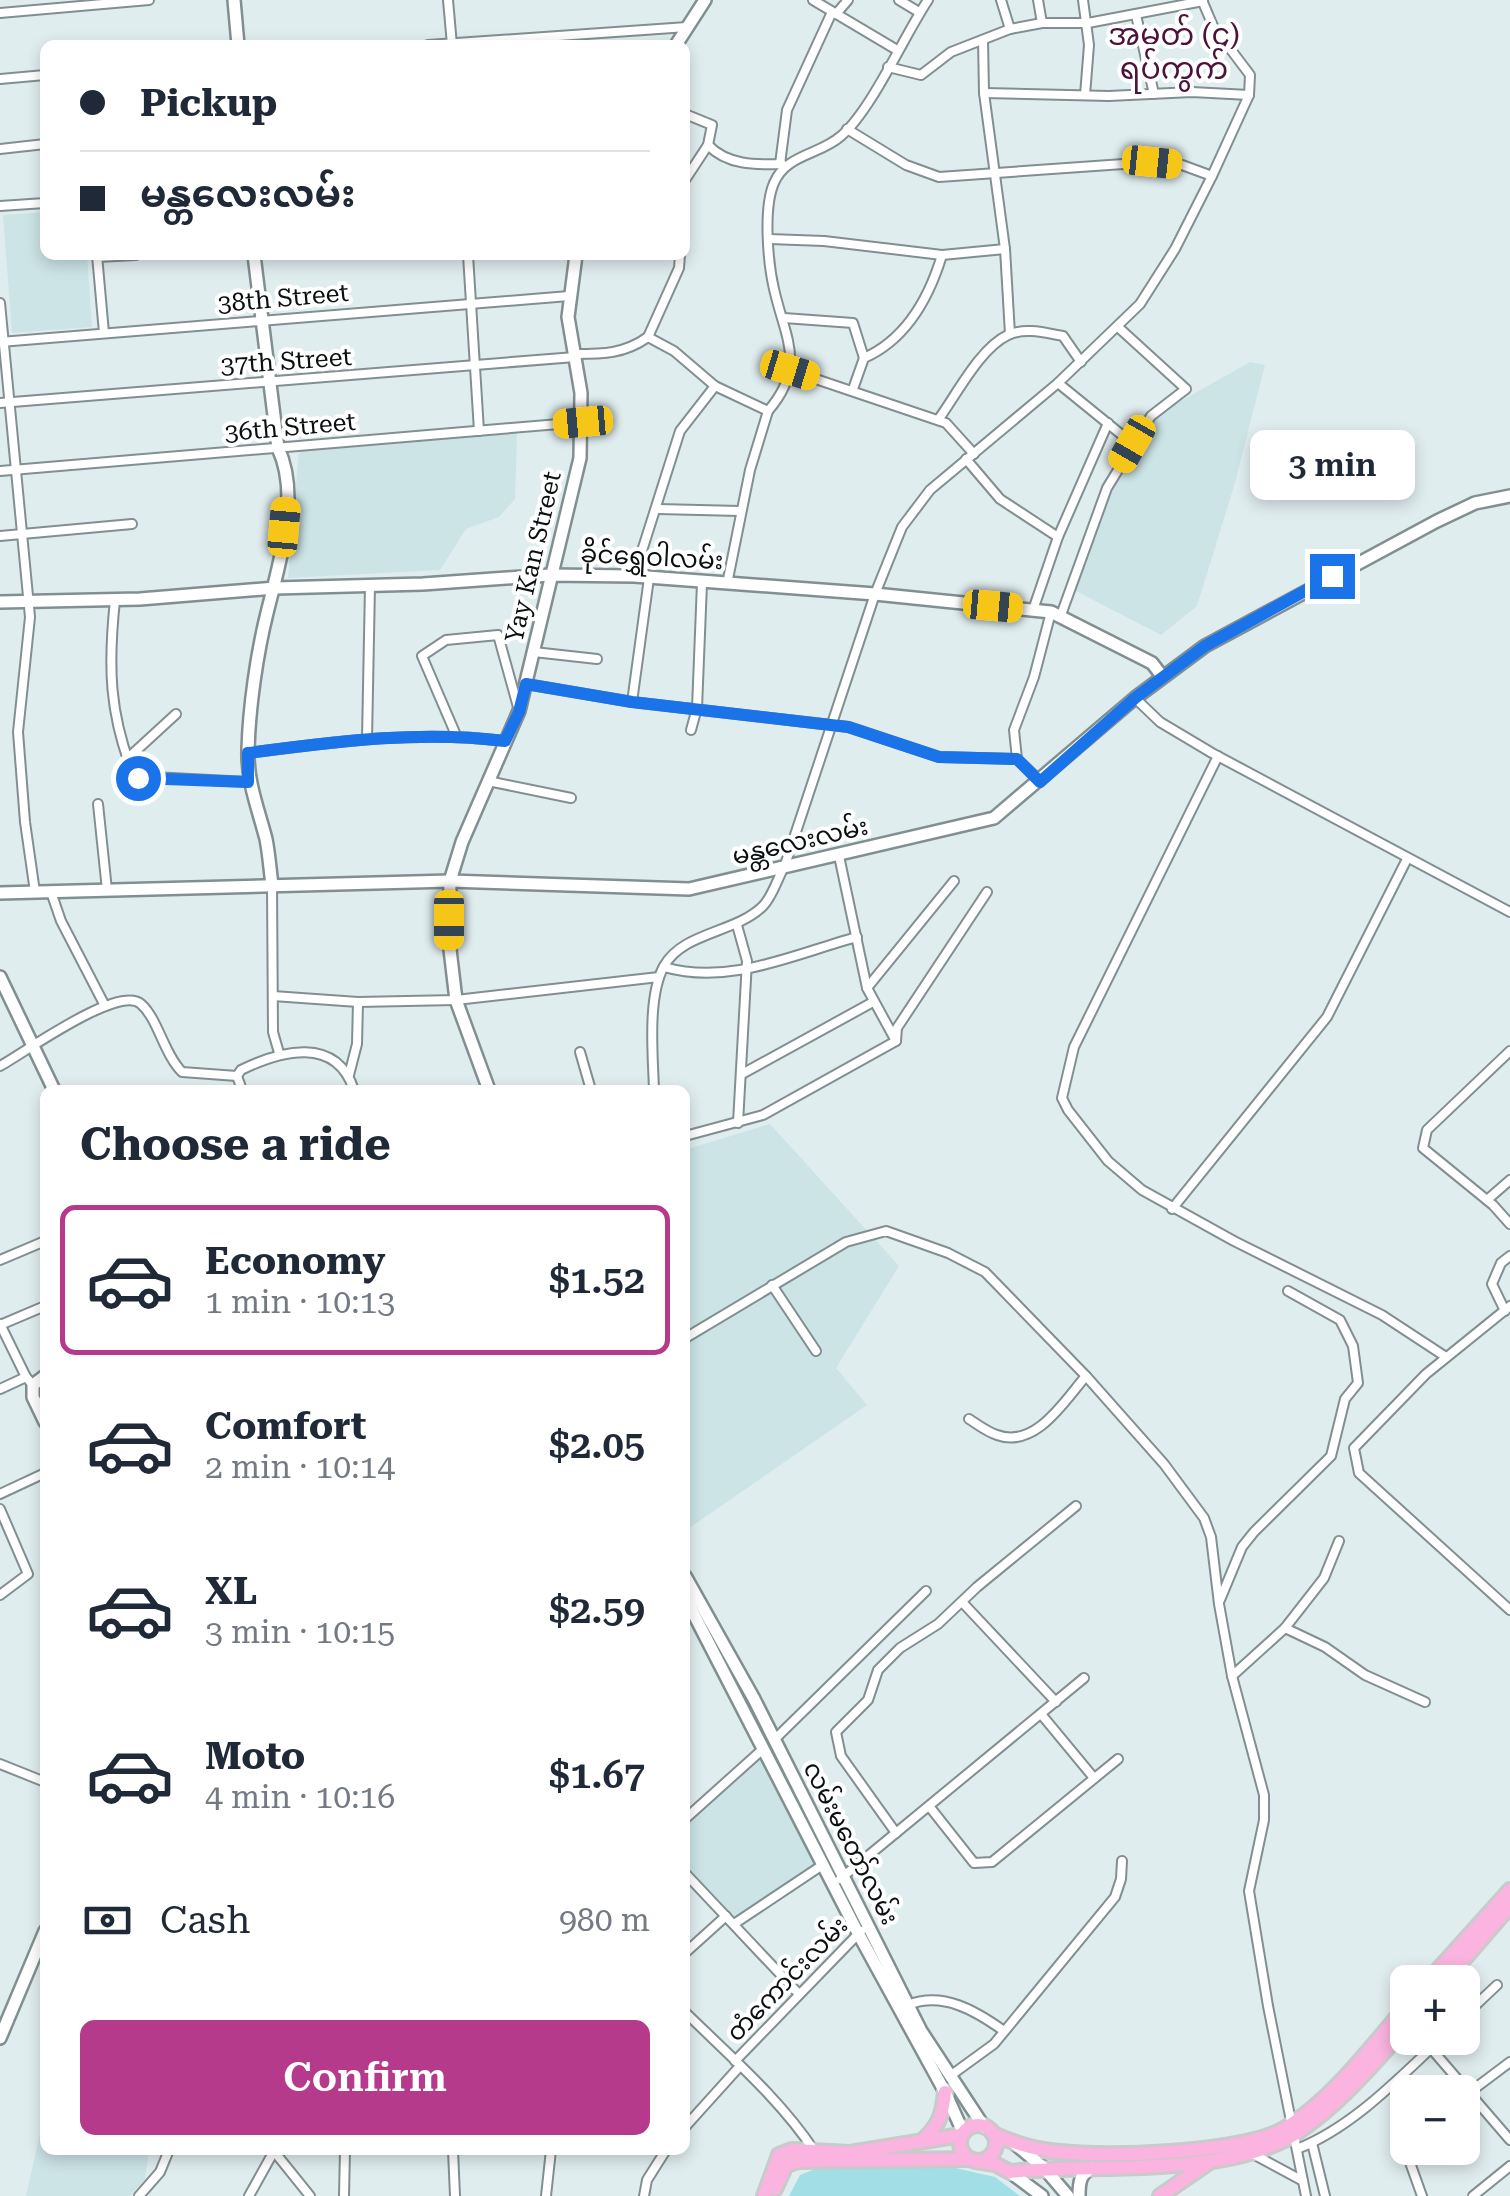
<!DOCTYPE html>
<meta charset="utf-8">
<style>
:root{--surface:#fff;--page:#f2f2f3;--text:#1f2937;--muted:#747a83;--line:#e0e1e3;--accent:#b63a8c}
body{margin:0;font-family:"Roboto Serif","Noto Sans Myanmar",serif;background:var(--page);color:var(--text);height:100vh;display:flex;flex-direction:column;font-size:38px;white-space:nowrap}
*{box-sizing:border-box;margin:0}
p{font-size:32px;color:var(--muted)}
.icon{flex:none;width:55px;height:55px;fill:none;stroke:currentColor;stroke-width:2;stroke-linecap:round;stroke-linejoin:round}
.map{position:relative;flex:1;overflow:hidden}
.panel{position:absolute;left:40px;top:1085px;width:650px;height:1070px;display:flex;flex-direction:column;background:var(--surface);border-radius:15px;box-shadow:0 5px 15px #0003}
.panel>*{flex:none}
.guide{position:absolute;left:40px;top:40px;width:650px;height:220px;border-radius:15px;box-shadow:0 5px 15px #0003;display:grid;align-content:center;height:220px;padding:0 40px;background:var(--surface)}
.tools{position:absolute;left:1390px;top:1965px;display:grid;gap:20px}
.tools a{display:grid;place-items:center;width:90px;height:90px;border-radius:15px;background:var(--surface);box-shadow:0 5px 15px #0003;font-size:50px}
.end{position:absolute;width:45px;height:45px;margin:-22px;border:12px solid #1a73e8;background:#fff;box-shadow:0 0 0 5px #fff}
.from{border-radius:50%}
.bubble{position:absolute;height:70px;border-radius:15px;background:var(--surface);box-shadow:0 5px 15px #0003;font-size:32px;font-weight:600;line-height:70px;text-align:center}
.car{position:absolute;width:30px;height:60px;margin:-30px -15px;border-radius:12px;box-shadow:0 0 8px 2px #0007;background:linear-gradient(#f5c518 24%,#345 0 40%,#f5c518 0 76%,#345 0 86%,#f5c518 0)}
.guide b{display:flex;align-items:center;gap:35px;height:95px;font-size:38px}
.guide b+b{border-top:2px solid var(--line)}
.guide i{width:25px;height:25px;background:var(--text)}
ul{padding:0;list-style:none}
li{display:flex;align-items:center;gap:30px;height:150px;margin:0 20px 15px;padding:0 20px;border:5px solid transparent;border-radius:15px}
li div{flex:1}
li b{display:block;font-size:38px}
li em{font-style:normal;font-weight:600}
li.selected{border-color:var(--accent)}
li>.icon{width:90px;height:90px;stroke-width:1.5}
h2{padding:0 40px;font-size:45px;line-height:120px}
.pay{display:flex;align-items:center;gap:25px;height:110px;padding:0 40px;font-size:38px}
.pay p{margin-inline-start:auto}
.action{display:flex;gap:20px;margin-top:auto;padding:20px 40px}
.action a{flex:1;height:115px;border-radius:15px;background:var(--accent);color:#fff;font-size:40px;font-weight:600;line-height:115px;text-align:center}
.map>svg:first-child{display:block}
.built{fill:#cce4e6}
.green{fill:#a1dee5}
.lines{fill:none;stroke-linecap:round;stroke-linejoin:round}
.street-casing{stroke:#828f90;stroke-width:12}
.secondary-casing{stroke:#828f90;stroke-width:16}
.primary-casing{stroke:#c9caca;stroke-width:18}
.street{stroke:#fff;stroke-width:8}
.secondary{stroke:#fff;stroke-width:11}
.primary{stroke:#fbb3e0;stroke-width:12}
.route{stroke:#1a73e8;stroke-width:12}
.labels{text-anchor:middle;dominant-baseline:central;stroke-width:8;stroke-linejoin:round;paint-order:stroke}
.street-label{font-size:25px;fill:#0a0f10;stroke:#fff}
.quarter-label{font-size:30px;fill:#4d1239;stroke:#fff}
</style>
<div class="map">
<svg width="1510" height="2196" viewBox="0 0 1510 2196">
<rect width="100%" height="100%" fill="#e0edef"/>
<g class="built">
<path d="M45,212V255H87L92,327L12,333L3,215Z"/>
<path d="M1250,362L1265,365L1234,486L1197,606L1161,635L1074,590L1114,482L1153,417Z"/>
<path d="M517,433L515,499L499,517L466,529L440,570L288,578L299,451Z"/>
<path d="M770,1124L899,1266L836,1368L867,1405L685,1531V1150Z"/>
<path d="M760,1754L815,1864L733,1923L685,1873V1822Z"/>
<path d="M45,2111V2150H149L145,2179L130,2196H26Z"/>
</g>
<path class="green" d="M951,2167L995,2177L1020,2196H789L800,2175L815,2169Z"/>
<g class="lines">
<g class="street-casing">
<g id="street">
<path d="M448,0L452,45"/>
<path d="M813,0L897,50"/>
<path d="M899,0L919,12"/>
<path d="M1001,0L1010,29"/>
<path d="M1038,0L1042,23"/>
<path d="M1083,0L1089,45L1085,95"/>
<path d="M0,13L149,0"/>
<path d="M836,14L848,0"/>
<path d="M1136,15L1154,94"/>
<path d="M983,40L984,93L1005,249L1010,334"/>
<path d="M428,45L687,27"/>
<path d="M888,67L921,75L951,52L1010,29L1042,23H1088L1203,1"/>
<path d="M0,79L45,75"/>
<path d="M984,93L1109,96L1192,92L1249,95"/>
<path d="M685,114L712,125L708,145L685,180"/>
<path d="M847,129L906,165L939,177L1152,162L1182,165L1212,176"/>
<path d="M708,145C727,165 755,165 782,164"/>
<path d="M0,149L45,144"/>
<path d="M780,164L787,110L832,12"/>
<path d="M0,206L45,203"/>
<path d="M769,239L824,241L942,255L1005,249"/>
<path d="M97,255L104,333"/>
<path d="M468,255L479,431"/>
<path d="M98,257L136,255"/>
<path d="M0,303L30,617L18,732L25,822L35,892"/>
<path d="M784,318L853,323L864,358"/>
<path d="M648,337L679,268L680,255"/>
<path d="M0,342L569,296"/>
<path d="M575,354C603,354 624,354 648,337L674,351L715,386L768,411C807,366 785,338 774,289C768,263 763,208 774,183C786,154 820,155 841,136C871,111 904,36 928,0"/>
<path d="M789,370L946,423L974,454"/>
<path d="M1058,383L1133,444"/>
<path d="M853,389L864,358C907,339 929,298 942,255"/>
<path d="M0,403L575,357"/>
<path d="M938,420C957,394 980,348 1008,335C1025,327 1046,333 1063,336L1081,362"/>
<path d="M966,459L1000,499L1058,537"/>
<path d="M0,471L583,422"/>
<path d="M658,509L740,511"/>
<path d="M0,536L132,524"/>
<path d="M634,576L680,431L715,386"/>
<path d="M727,584L750,470L768,411"/>
<path d="M115,600C108,666 109,714 134,776L248,782"/>
<path d="M1033,610L1058,537L1108,423"/>
<path d="M1061,615L1107,488L1151,416L1186,389L1118,327"/>
<path d="M534,652L597,659"/>
<path d="M526,684L632,702L849,727L939,757L1017,759L1040,781"/>
<path d="M1135,698L1160,722L1212,753L1510,912"/>
<path d="M632,702L649,578"/>
<path d="M691,730L697,708L702,583"/>
<path d="M456,735L422,656L446,640L498,635L518,707"/>
<path d="M367,739L370,586"/>
<path d="M248,753C334,742 418,730 505,741"/>
<path d="M1218,756L1074,1047L1062,1098L1068,1110L1108,1161L1142,1190L1234,1241L1382,1315L1446,1357"/>
<path d="M127,759L176,714"/>
<path d="M1017,759L1014,730L1034,677L1051,612"/>
<path d="M488,781L571,798"/>
<path d="M98,804L107,890"/>
<path d="M839,856L867,988L896,1041"/>
<path d="M272,885L273,1032L279,1053"/>
<path d="M51,892L61,921L104,1004"/>
<path d="M737,925L747,961L738,1123"/>
<path d="M664,967C730,986 794,954 857,937"/>
<path d="M867,988L954,881"/>
<path d="M273,996L358,1002L456,1000L659,977"/>
<path d="M1510,1051L1427,1130L1423,1148L1493,1205L1510,1224"/>
<path d="M580,1052L591,1090"/>
<path d="M0,1066C24,1053 119,984 141,1004C158,1019 164,1054 182,1072L237,1076"/>
<path d="M742,1074L873,1002"/>
<path d="M349,1075L357,1044L358,1002"/>
<path d="M242,1090L237,1076L241,1070C280,1051 336,1035 354,1090"/>
<path d="M654,1090C653,1056 647,997 664,966C683,932 736,933 763,906C773,896 778,877 785,865L875,594L902,527L930,490L1058,383L1140,304L1175,249L1212,176L1249,95L1250,75L1213,26L1202,0"/>
<path d="M685,1136L763,1115L896,1041L897,1028L987,892"/>
<path d="M1487,1200L1510,1180"/>
<path d="M1172,1209L1327,1017L1407,859"/>
<path d="M0,1260L45,1241"/>
<path d="M772,1285L816,1351"/>
<path d="M1510,1306L1426,1374L1354,1448L1359,1473L1510,1610"/>
<path d="M1505,1311L1492,1284L1501,1263L1510,1256"/>
<path d="M0,1324L26,1377L33,1385"/>
<path d="M0,1325L45,1306"/>
<path d="M687,1337L846,1242L886,1231L948,1253L985,1272L1086,1376L1164,1464L1204,1518L1211,1537L1219,1604L1232,1676L1264,1795V1820L1249,1891L1268,2006L1306,2196"/>
<path d="M0,1389L26,1377"/>
<path d="M969,1419C977,1424 987,1432 997,1435C1036,1449 1065,1400 1086,1376"/>
<path d="M0,1494L45,1473"/>
<path d="M0,1509L28,1574L0,1595"/>
<path d="M1220,1600L1242,1547L1254,1532L1331,1456L1345,1399L1358,1383L1353,1346L1340,1320L1288,1291"/>
<path d="M962,1602L1056,1702"/>
<path d="M1285,1628L1325,1647L1365,1675L1425,1702"/>
<path d="M1232,1676L1285,1628L1324,1578L1339,1541"/>
<path d="M1041,1714L1094,1778"/>
<path d="M774,1740L926,1591"/>
<path d="M0,1764L45,1782"/>
<path d="M929,1806L974,1863L992,1862L1118,1759"/>
<path d="M685,1819L763,1749"/>
<path d="M896,1833L841,1756L836,1732L868,1700L878,1670L900,1648L938,1624L977,1587L1076,1506"/>
<path d="M685,1873L798,1993"/>
<path d="M840,1879L1084,1678"/>
<path d="M734,1924L824,1864"/>
<path d="M685,1953L726,1916"/>
<path d="M908,2005C943,1991 976,2011 1004,2031"/>
<path d="M685,2012C730,2056 781,2100 815,2152"/>
<path d="M1462,2018L1497,1985"/>
<path d="M1422,2038L1510,2140"/>
<path d="M735,2061L861,1931"/>
<path d="M950,2076L994,2044L1115,1897L1121,1879L1122,1861"/>
<path d="M1470,2092L1510,2062"/>
<path d="M685,2127L740,2066"/>
<path d="M1408,2132L1403,2143L1422,2196"/>
<path d="M1312,2143L1325,2196"/>
<path d="M1297,2149C1353,2127 1399,2078 1442,2038"/>
<path d="M273,2150L310,2196"/>
<path d="M453,2150L455,2196"/>
<path d="M1251,2153L1303,2181"/>
<path d="M139,2196L160,2172L169,2150"/>
<path d="M249,2196L274,2151"/>
<path d="M344,2196L345,2150"/>
<path d="M546,2196L551,2150"/>
<path d="M644,2196L647,2180L666,2150"/>
<path d="M1473,2196L1510,2166"/>
</g>
</g>
<g class="secondary-casing">
<g id="secondary">
<path d="M234,0L238,45"/>
<path d="M676,45L705,0"/>
<path d="M254,255L278,448C301,496 279,564 267,613C257,653 249,708 248,750C247,782 258,808 266,839C269,854 270,870 272,885"/>
<path d="M0,602L140,599L275,588L423,584L550,575L634,576L875,594L1051,612L1152,663L1162,676"/>
<path d="M0,893L450,881L689,889L994,818L1135,698L1205,646L1437,521L1475,503L1510,496"/>
<path d="M0,977L54,1090"/>
<path d="M489,1090L456,1000L449,941L450,881L462,842L519,711L580,458L581,393L568,317L576,255"/>
<path d="M45,1376L33,1385V1397L45,1422"/>
<path d="M685,1576L754,1699L921,2031L984,2127"/>
<path d="M685,1597L858,1933L945,2092L963,2132"/>
<path d="M0,2038L45,1931"/>
<path d="M1014,2143L1044,2168L1068,2196"/>
<path d="M1010,2172L1042,2196"/>
<path d="M1079,2196C1079,2182 1080,2174 1092,2168"/>
</g>
</g>
<g class="primary-casing">
<g id="primary">
<path d="M1427,1982L1510,1890"/>
<path d="M1444,1982L1510,1906"/>
<circle cx="978" cy="2143" r="18"/>
<path d="M993,2134C1009,2141 1026,2147 1044,2150C1093,2159 1242,2154 1284,2129C1330,2102 1373,2045 1408,2004"/>
<path d="M925,2138C940,2124 943,2112 945,2092"/>
<path d="M976,2161L995,2164L1010,2172C1093,2163 1228,2179 1298,2132C1341,2103 1374,2063 1408,2025"/>
<path d="M775,2189L786,2165L799,2161L970,2159"/>
<path d="M764,2196L779,2155L792,2150L850,2153L961,2135"/>
<path d="M1160,2196L1211,2161"/>
</g>
</g>
<use href="#street" class="street"/>
<use href="#secondary" class="secondary"/>
<use href="#primary" class="primary"/>
</g>
<g class="lines">
<path class="route" d="M138,778L248,782V753C334,742 418,730 505,741L519,712L526,684L632,702L848,727L939,757L1017,759L1040,782L1135,698L1205,646L1332,576"/>
</g>
<g class="labels">
<g class="street-label">
<text transform="translate(283 298) rotate(-5)">38th Street</text>
<text transform="translate(286 361) rotate(-4)">37th Street</text>
<text transform="translate(290 427) rotate(-5)">36th Street</text>
<text transform="translate(533 557) rotate(-77)">Yay Kan Street</text>
<text transform="translate(652 557) rotate(3)">ခိုင်ရွှေဝါလမ်း</text>
<text transform="translate(800 841) rotate(-13)">မန္တလေးလမ်း</text>
<text transform="translate(851 1843) rotate(63)">လမ်းမတော်လမ်း</text>
<text transform="translate(787 1979) rotate(-46)">တံကောင်းလမ်း</text>
</g>
<g class="quarter-label">
<text x="1174" y="34">အမှတ် (၄)<tspan x="1174" dy="34">ရပ်ကွက်</tspan></text>
</g>
</g>
</svg>
<div class="tools">
<a>+</a>
<a>−</a>
</div>
<i class="end from" style="left:138px;top:778px"></i>
<i class="end" style="left:1332px;top:576px"></i>
<div class="bubble" style="left:1250px;top:430px;width:165px">3 min</div>
<i class="car" style="left:1152px;top:162px;rotate:96deg"></i>
<i class="car" style="left:790px;top:370px;rotate:107deg"></i>
<i class="car" style="left:583px;top:422px;rotate:265deg"></i>
<i class="car" style="left:1132px;top:444px;rotate:210deg"></i>
<i class="car" style="left:284px;top:527px;rotate:5deg"></i>
<i class="car" style="left:993px;top:606px;rotate:95deg"></i>
<i class="car" style="left:449px;top:920px;rotate:180deg"></i>
<div class="guide">
<b><i class="from"></i>Pickup</b>
<b><i></i>မန္တလေးလမ်း</b>
</div>
<section class="panel">
<h2>Choose a ride</h2>
<ul>
<li class="selected"><svg class="icon" aria-label="car" viewBox="0 0 24 24"><path d="M5 17H2v-5l4-1 3-4h7l3 4 3 1v5h-3M9 17h6M6 11h13"/><circle cx="7" cy="17" r="2"/><circle cx="17" cy="17" r="2"/></svg><div><b>Economy</b><p>1 min · 10:13</p></div><em>$1.52</em></li>
<li><svg class="icon" aria-label="car" viewBox="0 0 24 24"><path d="M5 17H2v-5l4-1 3-4h7l3 4 3 1v5h-3M9 17h6M6 11h13"/><circle cx="7" cy="17" r="2"/><circle cx="17" cy="17" r="2"/></svg><div><b>Comfort</b><p>2 min · 10:14</p></div><em>$2.05</em></li>
<li><svg class="icon" aria-label="car" viewBox="0 0 24 24"><path d="M5 17H2v-5l4-1 3-4h7l3 4 3 1v5h-3M9 17h6M6 11h13"/><circle cx="7" cy="17" r="2"/><circle cx="17" cy="17" r="2"/></svg><div><b>XL</b><p>3 min · 10:15</p></div><em>$2.59</em></li>
<li><svg class="icon" aria-label="car" viewBox="0 0 24 24"><path d="M5 17H2v-5l4-1 3-4h7l3 4 3 1v5h-3M9 17h6M6 11h13"/><circle cx="7" cy="17" r="2"/><circle cx="17" cy="17" r="2"/></svg><div><b>Moto</b><p>4 min · 10:16</p></div><em>$1.67</em></li>
</ul>
<div class="pay"><svg class="icon" aria-label="cash" viewBox="0 0 24 24"><path d="M3 7h18v10H3z"/><circle cx="12" cy="12" r="2"/></svg>Cash<p>980 m</p></div>
<div class="action"><a>Confirm</a></div>
</section>
</div>
